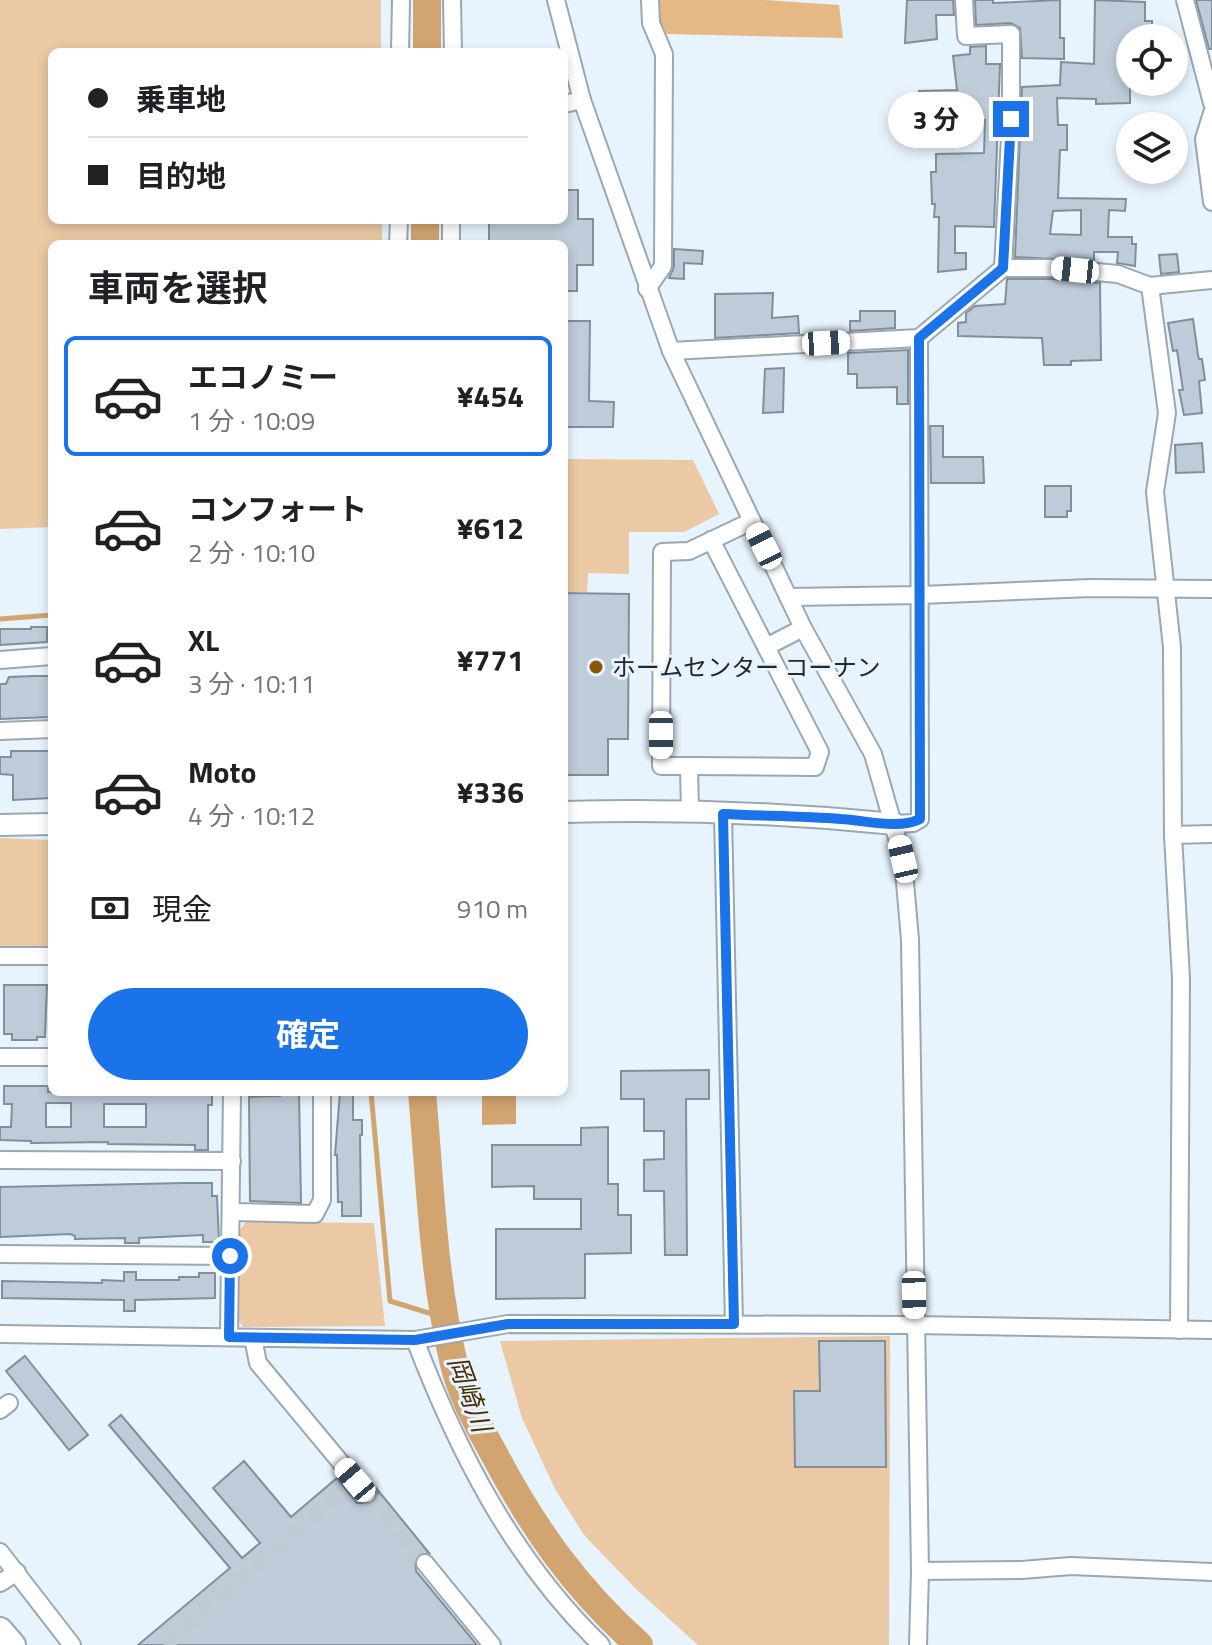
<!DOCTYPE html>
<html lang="ja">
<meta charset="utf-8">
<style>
:root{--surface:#fff;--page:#f6f6f6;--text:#202124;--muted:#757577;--line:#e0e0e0;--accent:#1a73e8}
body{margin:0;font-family:"Titillium Web","Noto Sans JP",sans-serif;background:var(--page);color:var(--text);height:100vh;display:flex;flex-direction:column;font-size:30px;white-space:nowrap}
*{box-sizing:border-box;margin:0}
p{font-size:26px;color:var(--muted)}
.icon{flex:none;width:44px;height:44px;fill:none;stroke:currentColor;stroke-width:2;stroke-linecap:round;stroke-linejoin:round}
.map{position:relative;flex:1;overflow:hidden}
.drawer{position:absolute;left:48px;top:240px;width:520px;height:856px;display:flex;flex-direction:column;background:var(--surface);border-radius:12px;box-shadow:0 4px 12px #0003}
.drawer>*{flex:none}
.hud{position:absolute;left:48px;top:48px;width:520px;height:176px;border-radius:12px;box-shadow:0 4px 12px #0003;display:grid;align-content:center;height:176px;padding:0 40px;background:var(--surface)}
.buttons{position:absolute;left:1116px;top:24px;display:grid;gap:16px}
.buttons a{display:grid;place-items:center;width:72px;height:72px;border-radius:50%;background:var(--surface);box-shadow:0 4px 12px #0003;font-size:40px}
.end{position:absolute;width:36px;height:36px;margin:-18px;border:10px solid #1a73e8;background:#fff;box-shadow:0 0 0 4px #fff}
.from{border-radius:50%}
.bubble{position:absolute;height:56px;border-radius:28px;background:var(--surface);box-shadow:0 4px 12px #0003;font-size:26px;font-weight:700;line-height:56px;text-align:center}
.car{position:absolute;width:24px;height:48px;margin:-24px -12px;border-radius:10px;box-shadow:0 0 6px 2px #0007;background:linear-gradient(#fff 24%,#345 0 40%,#fff 0 76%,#345 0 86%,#fff 0)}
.hud b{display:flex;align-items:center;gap:28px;height:76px;font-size:30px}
.hud b+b{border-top:2px solid var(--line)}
.hud i{width:20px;height:20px;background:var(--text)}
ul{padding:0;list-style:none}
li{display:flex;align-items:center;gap:24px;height:120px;margin:0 16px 12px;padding:0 24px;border:4px solid transparent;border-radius:12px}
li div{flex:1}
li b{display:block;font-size:30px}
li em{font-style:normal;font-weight:700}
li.current{border-color:var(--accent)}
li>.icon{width:72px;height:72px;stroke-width:1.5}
h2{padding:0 40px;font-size:36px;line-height:96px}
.pay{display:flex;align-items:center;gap:20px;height:88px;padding:0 40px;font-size:30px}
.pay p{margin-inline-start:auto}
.button{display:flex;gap:16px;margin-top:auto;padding:16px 40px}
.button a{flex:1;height:92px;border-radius:48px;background:var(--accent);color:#fff;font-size:32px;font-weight:700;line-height:92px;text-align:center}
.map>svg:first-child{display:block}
.green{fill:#eac9a4}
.forest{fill:#e6b884}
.water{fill:#d2a470}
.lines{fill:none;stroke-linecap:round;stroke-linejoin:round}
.stream{stroke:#d2a470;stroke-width:5}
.river{stroke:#d2a470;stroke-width:28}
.building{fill:#beccd9;stroke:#818f9a;stroke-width:2;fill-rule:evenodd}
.minor-tunnel{stroke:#c0cad3;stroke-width:16;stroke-dasharray:16 8;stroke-linecap:butt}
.minor-casing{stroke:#9aa8b4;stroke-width:20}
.major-casing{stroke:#9aa8b4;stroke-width:24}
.highway-casing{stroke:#9aa8b4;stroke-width:28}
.minor{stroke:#fff;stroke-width:16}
.major{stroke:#fff;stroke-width:20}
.highway{stroke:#fff;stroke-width:24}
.route{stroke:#1a73e8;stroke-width:10}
.poi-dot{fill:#8b5704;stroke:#e7f3fd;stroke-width:3}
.labels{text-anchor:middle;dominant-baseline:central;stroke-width:6;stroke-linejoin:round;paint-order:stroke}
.poi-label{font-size:24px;fill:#22272c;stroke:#e7f3fd;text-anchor:start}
.water-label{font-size:26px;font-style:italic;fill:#492b00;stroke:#e7f3fd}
</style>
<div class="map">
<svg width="1212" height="1645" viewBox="0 0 1212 1645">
<rect width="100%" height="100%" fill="#e7f3fd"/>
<g class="green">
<path d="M0,0H381V52H52V220H382V244H52V527L0,529Z"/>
<path d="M564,459L693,460L719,514L684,532H629V574L588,573L587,592H564Z"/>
<path d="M0,838L52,840L50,948L0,947Z"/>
<path d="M246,1222L374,1223L385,1326L243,1327L238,1320V1232Z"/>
<path d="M890,1336L889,1645H698L636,1589L584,1535L555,1489L522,1418L500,1341Z"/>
</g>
<path class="forest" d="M656,0H765L839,5L843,38L667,34L657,16Z"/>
<path class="water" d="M482,1092H516V1124L482,1125Z"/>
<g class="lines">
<g class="stream">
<path d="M0,619L52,615"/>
<path d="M371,1092L390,1301L445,1318"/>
</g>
<g class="river">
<path d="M427,52V0"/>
<path d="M425,244V220"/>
<path d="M422,1092C430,1180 433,1278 454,1364C461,1394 478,1425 493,1452C533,1528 575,1588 639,1645"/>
</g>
</g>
<g class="building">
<path d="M907,0H953L954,15H936L937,39L905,43Z"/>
<path d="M975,0H993V3L1060,0V38H1064V59L1022,58L1020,28L1011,23L976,25Z"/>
<path d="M1095,0L1145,2V21H1152V38H1130V44H1125V82H1130V103L1096,104V99L1057,98L1058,125H1067V150H1060L1058,198L1126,199L1125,211L1109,210L1108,237H1132V244H1136L1135,266L1117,263L1118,252H1094V261L1015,257L1022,87L1060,85L1061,62L1094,64ZM1081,210V235L1050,234L1053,211Z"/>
<path d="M1196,0H1212V49H1209Z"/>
<path d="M986,46V64H1000L994,227L955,226V253H966V269L938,272L939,217H934L935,204H932L931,172H936V154L984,153L985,120L920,121L919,91L957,90L953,56L970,54V47Z"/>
<path d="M564,190H578V219H593V265H577V291H564V244H489V220H564Z"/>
<path d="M674,249L703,251L702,264L684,263V279L669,278L674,267Z"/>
<path d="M1177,254L1179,272L1161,274L1159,255Z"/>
<path d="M1007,279H1052L1100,283L1101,360L1071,361V365H1044L1042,338L958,336V323L966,322V313L975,306L1005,304Z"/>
<path d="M773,293L772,318L798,316L799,333L715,338V294Z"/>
<path d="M860,311H895V328L850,331V321H860Z"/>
<path d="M1193,319L1198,355L1199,359H1202L1205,380L1199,381L1202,413L1184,415L1179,390H1183L1177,350L1173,351L1168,323Z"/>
<path d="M564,321H590L589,401L614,402L613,427H564Z"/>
<path d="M908,350V404H897V387L857,388V374H848V353Z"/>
<path d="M784,368L783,412L763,413L765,369Z"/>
<path d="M930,426H943V457H983L984,483H931Z"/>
<path d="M1202,443L1204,472L1176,473L1175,445Z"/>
<path d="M1045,486H1071V511H1067V517H1045Z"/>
<path d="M564,593L629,594L628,739H608V775H564Z"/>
<path d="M31,627H47V642L0,645V629H31Z"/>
<path d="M33,676H49L50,717L0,719V684H6L9,677Z"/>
<path d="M11,751H52V798L13,800V775L0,774V757H11Z"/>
<path d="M4,985H47L45,1037H37V1040H12V1034H4Z"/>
<path d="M709,1070V1099H686L687,1255H665L664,1191H644V1160L664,1159V1131H644V1099H621V1071Z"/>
<path d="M4,1086H48V1092H212V1105H208V1150H195V1145L108,1144V1142L31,1143V1141L0,1140V1127H11L12,1104H4ZM46,1103H71V1127H46ZM104,1104H146V1127H104Z"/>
<path d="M280,1092H299L301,1203L250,1201L249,1097L280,1096Z"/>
<path d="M340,1092H353V1120H362V1135H360L361,1216H342V1202H338L337,1155H335Z"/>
<path d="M608,1127V1184H618V1215H631V1253L585,1254V1298L496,1299V1229H581V1199H534V1186L492,1187V1145H581V1128Z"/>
<path d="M185,1183H212V1196H217L219,1242H203V1235L139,1238V1243H125V1238L75,1239V1236L70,1234L0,1237V1187Z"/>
<path d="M124,1272H136V1280H179V1277H199V1273H215V1298L135,1300V1311H124V1300L2,1298V1281L102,1283V1280L124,1281Z"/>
<path d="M819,1341H885L886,1467H795L794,1391H820Z"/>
<path d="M25,1356L88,1435L69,1450L6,1371Z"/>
<path d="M121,1415L242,1558L260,1543L213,1488L244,1461L291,1517L337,1478L357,1503H373L378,1497L377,1489L429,1553L422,1552L415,1558L416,1571L477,1645H138L230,1568L109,1425Z"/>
</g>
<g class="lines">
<g class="minor-tunnel">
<path d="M367,1494L425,1563"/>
<path d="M164,1645L345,1489"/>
</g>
<g class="minor-casing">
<g id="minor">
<path d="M452,0L453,52"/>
<path d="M556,0L582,100L671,351L803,628L873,754L903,859L910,940L920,1571L918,1645"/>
<path d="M964,0L966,36L1011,34V119L1003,268"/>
<path d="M1185,0L1212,103"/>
<path d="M400,52L401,0"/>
<path d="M564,104L582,100"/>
<path d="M1212,113L1204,139L1212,202"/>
<path d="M398,244L399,220"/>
<path d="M451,244V220"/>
<path d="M1150,286L1167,413L1155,492L1172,647L1173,835L1181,979L1179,1330"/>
<path d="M647,289L663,266L664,54L651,23L650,0"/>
<path d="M671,351L919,338L1003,268H1053L1118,274L1150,286L1212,280"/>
<path d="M788,597L921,595L1091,588L1212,589"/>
<path d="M766,647L803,628"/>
<path d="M0,660L52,656"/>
<path d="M0,731L52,729"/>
<path d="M689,766L815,767L820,752L711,540"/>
<path d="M690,813L689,766H661L662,552L689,551L752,521"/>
<path d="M723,814L734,1324"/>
<path d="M895,824L913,823L920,819L919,338"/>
<path d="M1173,835L1212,834"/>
<path d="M0,956H52"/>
<path d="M0,1057H52"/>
<path d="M0,1160L232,1161"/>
<path d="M232,1212L315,1214L322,1200V1092"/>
<path d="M0,1254L230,1256"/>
<path d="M0,1334L415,1340L508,1324L915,1325L1212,1330"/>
<path d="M229,1337L232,1092"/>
<path d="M253,1338L258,1363L367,1494"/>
<path d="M415,1340C458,1452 513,1560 601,1645"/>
<path d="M0,1410L9,1403"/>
<path d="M0,1552L72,1645"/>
<path d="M425,1563L492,1645"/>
<path d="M920,1571L1022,1570L1071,1566L1212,1572"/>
<path d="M0,1583L17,1572"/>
</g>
</g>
<g class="major-casing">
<g id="major">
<path d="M564,812C674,809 786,813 895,824"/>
<path d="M0,825L52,824"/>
</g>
</g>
<g class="highway-casing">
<path id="highway" d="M0,1630L13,1645"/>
</g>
<use href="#minor" class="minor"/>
<use href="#major" class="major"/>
<use href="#highway" class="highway"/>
</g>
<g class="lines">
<path class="route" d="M230,1256L229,1337L415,1340L508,1324H734L723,814C762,816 801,816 841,819C865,820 898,830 920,819L919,338L1003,268L1011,119"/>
</g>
<circle class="poi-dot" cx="596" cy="667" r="8"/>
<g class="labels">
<g class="poi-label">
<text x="612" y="667">ホームセンター コーナン</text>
</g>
<g class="water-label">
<text transform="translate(470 1394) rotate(70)">岡崎川</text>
</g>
</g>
</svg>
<div class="buttons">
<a><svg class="icon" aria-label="locate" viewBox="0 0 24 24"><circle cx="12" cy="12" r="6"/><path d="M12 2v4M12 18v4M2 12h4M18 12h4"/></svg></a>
<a><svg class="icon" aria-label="layers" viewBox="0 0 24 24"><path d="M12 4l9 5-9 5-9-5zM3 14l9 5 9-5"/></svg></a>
</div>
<i class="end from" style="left:230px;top:1256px"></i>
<i class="end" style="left:1011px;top:119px"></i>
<div class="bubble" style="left:888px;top:92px;width:96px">3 分</div>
<i class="car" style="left:1075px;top:270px;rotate:276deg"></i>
<i class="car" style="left:826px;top:343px;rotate:87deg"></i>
<i class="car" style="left:764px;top:546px;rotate:334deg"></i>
<i class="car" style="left:661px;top:735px;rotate:180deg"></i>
<i class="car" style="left:903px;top:859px;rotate:347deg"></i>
<i class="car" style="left:914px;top:1295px;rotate:179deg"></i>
<i class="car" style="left:355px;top:1480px;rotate:320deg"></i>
<div class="hud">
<b><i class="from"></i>乗車地</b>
<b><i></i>目的地</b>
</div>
<section class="drawer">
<h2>車両を選択</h2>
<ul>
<li class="current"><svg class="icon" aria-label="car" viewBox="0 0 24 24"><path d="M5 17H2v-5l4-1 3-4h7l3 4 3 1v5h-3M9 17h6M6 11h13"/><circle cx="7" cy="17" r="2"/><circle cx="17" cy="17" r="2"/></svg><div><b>エコノミー</b><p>1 分 · 10:09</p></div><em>¥454</em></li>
<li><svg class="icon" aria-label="car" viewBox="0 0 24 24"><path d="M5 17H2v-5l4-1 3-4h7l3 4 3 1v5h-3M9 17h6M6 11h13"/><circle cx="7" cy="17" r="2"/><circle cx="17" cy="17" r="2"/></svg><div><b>コンフォート</b><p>2 分 · 10:10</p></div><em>¥612</em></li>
<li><svg class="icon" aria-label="car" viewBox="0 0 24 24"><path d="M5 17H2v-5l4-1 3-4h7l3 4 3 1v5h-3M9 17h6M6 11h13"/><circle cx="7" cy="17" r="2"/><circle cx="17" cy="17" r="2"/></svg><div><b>XL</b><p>3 分 · 10:11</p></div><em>¥771</em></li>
<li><svg class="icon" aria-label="car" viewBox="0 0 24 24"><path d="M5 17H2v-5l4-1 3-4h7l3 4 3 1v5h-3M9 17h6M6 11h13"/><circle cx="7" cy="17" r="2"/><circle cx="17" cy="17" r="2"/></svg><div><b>Moto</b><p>4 分 · 10:12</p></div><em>¥336</em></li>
</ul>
<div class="pay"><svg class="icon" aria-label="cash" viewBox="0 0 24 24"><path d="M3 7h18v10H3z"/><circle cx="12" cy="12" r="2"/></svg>現金<p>910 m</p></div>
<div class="button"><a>確定</a></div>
</section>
</div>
